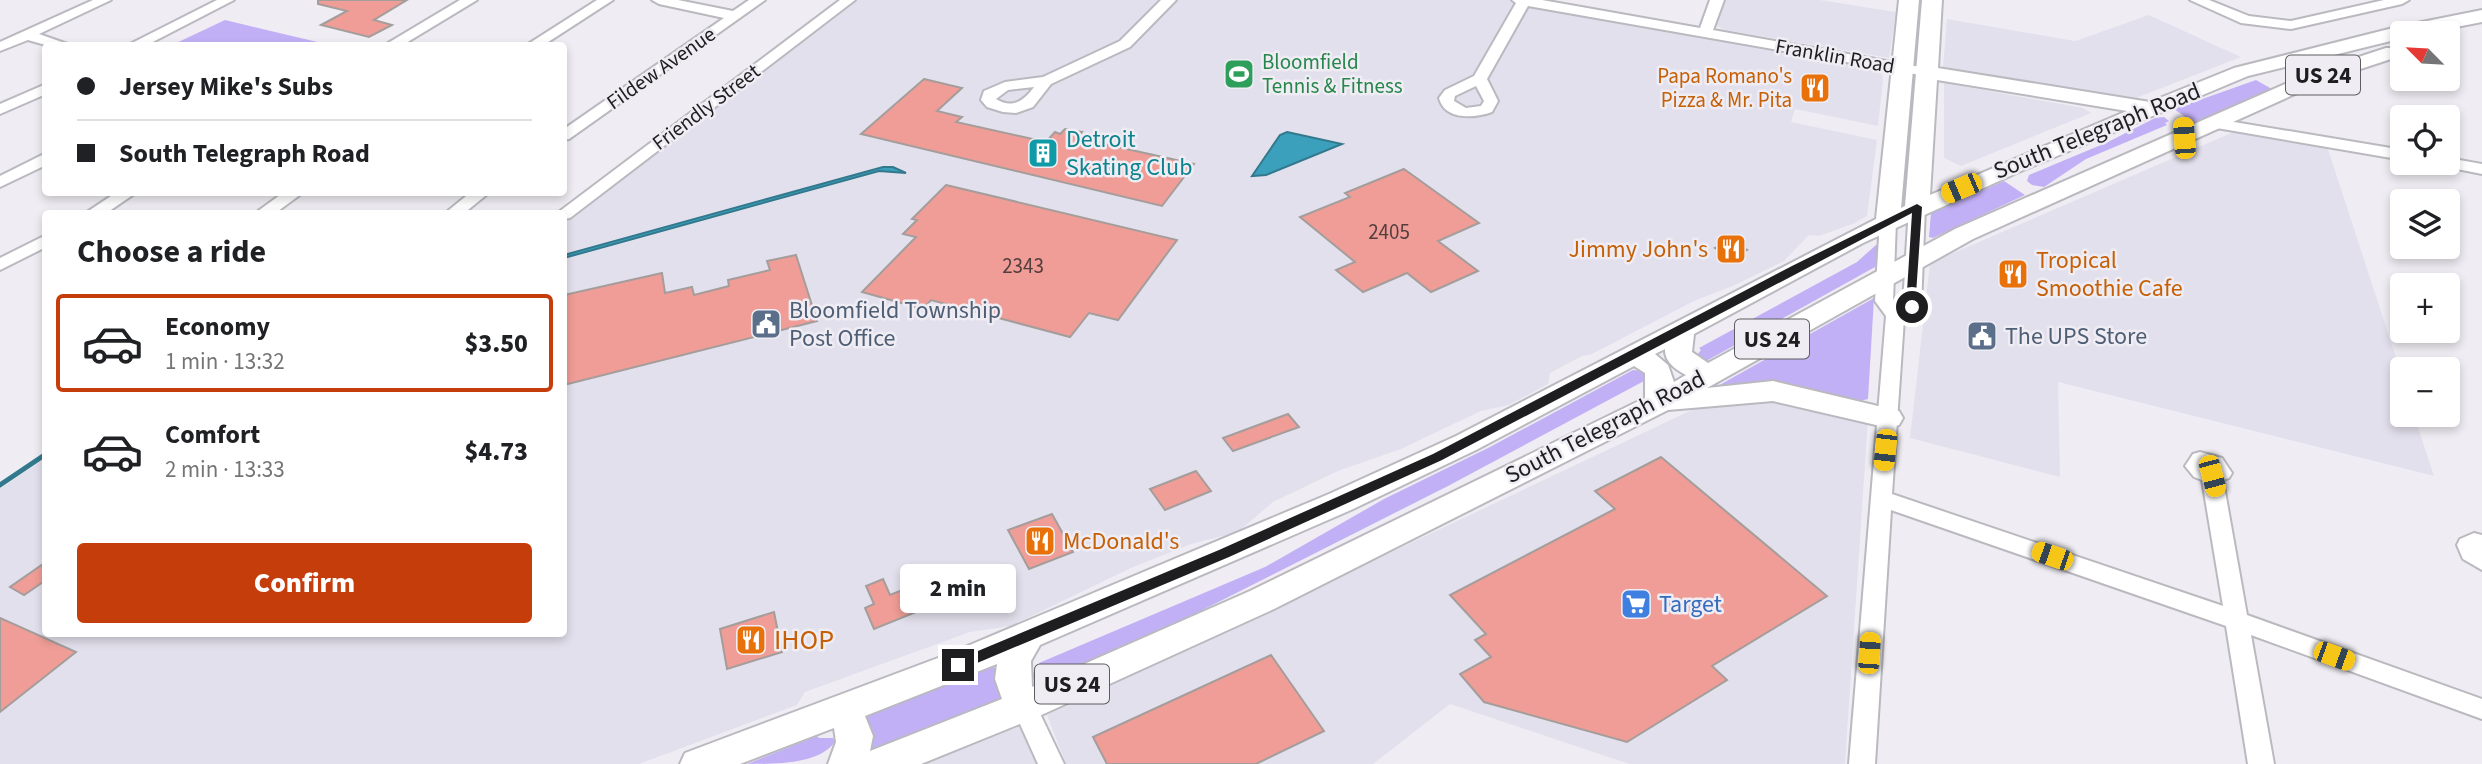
<!DOCTYPE html>
<meta charset="utf-8">
<style>
:root{--surface:#fff;--page:#f2f2f2;--text:#202124;--muted:#757577;--line:#e0e0e0;--accent:#c53d0b}
body{margin:0;font-family:"Source Sans 3",sans-serif;background:var(--page);color:var(--text);height:100vh;display:flex;flex-direction:column;font-size:26px;white-space:nowrap}
*{box-sizing:border-box;margin:0}
p{font-size:23px;color:var(--muted)}
.icon{flex:none;width:38px;height:38px;fill:none;stroke:currentColor;stroke-width:2;stroke-linecap:round;stroke-linejoin:round}
.map{position:relative;flex:1;overflow:hidden}
.drawer{position:absolute;left:42px;top:210px;width:525px;height:427px;display:flex;flex-direction:column;background:var(--surface);border-radius:7px;box-shadow:0 4px 10px #0003}
.drawer>*{flex:none}
.banner{position:absolute;left:42px;top:42px;width:525px;height:154px;border-radius:7px;box-shadow:0 4px 10px #0003;display:grid;align-content:center;height:154px;padding:0 35px;background:var(--surface)}
.needle{width:46px;rotate:294deg}
.fabs{position:absolute;left:2390px;top:21px;display:grid;gap:14px}
.fabs a{display:grid;place-items:center;width:70px;height:70px;border-radius:7px;background:var(--surface);box-shadow:0 4px 10px #0003;font-size:35px}
.end{position:absolute;width:32px;height:32px;margin:-16px;border:9px solid #1e1e20;background:#fff;box-shadow:0 0 0 4px #fff}
.from{border-radius:50%}
.bubble{position:absolute;height:49px;border-radius:7px;background:var(--surface);box-shadow:0 4px 10px #0003;font-size:23px;font-weight:800;line-height:49px;text-align:center}
.car{position:absolute;width:21px;height:42px;margin:-21px -10px;border-radius:9px;box-shadow:0 0 5px 2px #0007;background:linear-gradient(#f5c518 24%,#345 0 40%,#f5c518 0 76%,#345 0 86%,#f5c518 0)}
.banner b{display:flex;align-items:center;gap:24px;height:66px;font-size:26px}
.banner b+b{border-top:2px solid var(--line)}
.banner i{width:18px;height:18px;background:var(--text)}
ul{padding:0;list-style:none}
li{display:flex;align-items:center;gap:21px;height:98px;margin:0 14px 10px;padding:0 21px;border:4px solid transparent;border-radius:7px}
li div{flex:1}
li b{display:block;font-size:26px}
li em{font-style:normal;font-weight:800}
li.active{border-color:var(--accent)}
li>.icon{width:63px;height:63px;stroke-width:1.5}
h2{padding:0 35px;font-size:32px;line-height:84px}
.button{display:flex;gap:14px;margin-top:auto;padding:14px 35px}
.button a{flex:1;height:80px;border-radius:7px;background:var(--accent);color:#fff;font-size:28px;font-weight:800;line-height:80px;text-align:center}
.map>svg:first-child{display:block}
.built{fill:#e3e0ed}
.green{fill:#c2b0f6}
.water{fill:#3ba0bc;stroke:#32798d;stroke-width:2}
.lines{fill:none;stroke-linecap:round;stroke-linejoin:round}
.stream{stroke:#32798d;stroke-width:5}
.building{fill:#ef9d96;stroke:#a49d9c;stroke-width:2}
.minor-casing{stroke:#bab9bf;stroke-width:4}
.highway-casing{stroke:#bab9bf;stroke-width:4}
.minor{fill:#fff;fill-rule:evenodd}
.highway{fill:#fff;fill-rule:evenodd}
.route{fill:#1e1e20}
.labels{text-anchor:middle;dominant-baseline:central;stroke-width:5;stroke-linejoin:round;paint-order:stroke}
.far-street-label{font-size:21px;fill:#1e1e20;stroke:#efedf3}
.far-leisure-label{font-size:21px;fill:#27864d;stroke:#efedf3;text-anchor:start}
.far-food-label{font-size:21px;fill:#c56008;stroke:#efedf3;text-anchor:end}
.number-label{font-size:21px;fill:#523e3e}
.shield{fill:#efedf3;stroke:#5d5c5f;stroke-width:2}
.shield-label{font-size:23px;font-weight:bold;fill:#1e1e20}
.street-label{font-size:24px;fill:#1e1e20;stroke:#efedf3}
.culture-label{font-size:24px;fill:#0d838f;stroke:#efedf3;text-anchor:start}
.food-label{font-size:24px;fill:#c56008;stroke:#efedf3;text-anchor:start}
.service-label{font-size:24px;fill:#4e5e75;stroke:#efedf3;text-anchor:start}
.shop-label{font-size:24px;fill:#366cbe;stroke:#efedf3;text-anchor:start}
.near-food-label{font-size:28px;fill:#c56008;stroke:#efedf3;text-anchor:start}
</style>
<div class="map">
<svg width="2482" height="764" viewBox="0 0 2482 764">
<rect width="100%" height="100%" fill="#efedf3"/>
<g class="built">
<path d="M856,0H1515L1870,68L1882,73L1883,80L1878,126L1795,109L1791,122L1877,140L1867,216L1855,223L1819,236L1809,235L1784,261L1735,285L1694,301L1590,355L1582,356L1550,373L1548,384L1509,405L1481,411L1401,449L1338,471L1273,502L1238,532L1191,544L1131,568L1011,626L970,632L805,692L797,705L639,764H0V489L45,458L46,634H564V214L653,141L667,146Z"/>
<path d="M1723,0H1820L1896,12L1889,58L1725,30L1715,25Z"/>
<path d="M2149,15L2241,57L2131,100L1943,67L1947,19L2075,41Z"/>
<path d="M1944,83L2083,108L2091,113L1961,166L1944,158Z"/>
<path d="M2236,131L2327,146L2403,379V415H2414L2434,476L2058,382L2060,477L1910,438L1930,263Z"/>
<path d="M1741,397L1785,398L1868,419L1845,764H1629L1450,704L1373,764H1066L1047,715L1696,408Z"/>
<path d="M1019,726L1036,764H925Z"/>
</g>
<g class="green">
<path d="M225,20L330,45H172Z"/>
<path d="M2256,80L2272,89L2194,123L2174,109Z"/>
<path d="M2164,117L2169,121L2165,123L2167,125L2086,159L2044,187L2032,185L2027,181L2029,175L2108,142L2155,118Z"/>
<path d="M2004,181L2025,195L1933,238L1929,237L1931,213Z"/>
<path d="M1876,245L1879,246L1875,267L1708,360H1700L1697,355L1701,350L1699,348L1857,262Z"/>
<path d="M1874,298L1868,399L1856,402L1716,387Z"/>
<path d="M1633,370L1644,371V381L1448,486L1149,637L1047,681L1031,679L1034,671L1041,666L1039,663L1265,567L1384,499L1490,447Z"/>
<path d="M993,667L995,668L994,680L1004,697L1002,700L868,753L863,718Z"/>
<path d="M817,736L819,738H833L835,742C819,764 777,764 747,764Z"/>
</g>
<g class="water">
<path d="M1287,132L1342,144L1266,175L1252,176L1280,135Z"/>
<path d="M883,167H893L906,173L879,171L564,258V255Z"/>
</g>
<g class="lines">
<path class="stream" d="M0,485L46,454"/>
</g>
<g class="building">
<path d="M318,0H407L374,20L392,25L369,37L321,25L347,11L318,4Z"/>
<path d="M924,79L962,88L937,111L962,117L956,122L1046,142L1055,132L1060,134L1065,129L1082,132L1077,138L1194,164L1162,206L861,134Z"/>
<path d="M1404,169L1479,223L1438,241L1478,271L1431,292L1407,273L1363,292L1336,270L1355,262L1300,217L1350,197L1345,193Z"/>
<path d="M946,185L1177,240L1118,320L1089,313L1070,337L931,300L923,309L862,292L916,237L903,234L917,220L912,219Z"/>
<path d="M1732,241L1747,250L1730,258L1715,248Z"/>
<path d="M796,255L817,321L564,385V295L662,273L665,293L692,287L694,295L729,286L728,280L770,270L767,261Z"/>
<path d="M1288,414L1299,427L1233,451L1223,438Z"/>
<path d="M1661,457L1827,596L1712,666L1727,680L1627,742L1484,702L1460,674L1491,657L1475,640L1486,634L1450,595L1615,509L1595,491Z"/>
<path d="M1196,471L1211,491L1165,510L1150,489Z"/>
<path d="M1052,514L1073,552L1029,569L1008,530Z"/>
<path d="M46,562V580L24,595L10,587Z"/>
<path d="M883,579L890,595L915,585L926,608L874,629L865,608L874,604L866,586Z"/>
<path d="M774,612L782,652L727,669L720,629Z"/>
<path d="M0,618L76,652L0,712Z"/>
<path d="M1271,655L1324,731L1256,764H1107L1093,737Z"/>
</g>
<g class="lines">
<g class="minor-casing">
<g id="minor">
<path d="M93,0H111L39,34L73,46H49L28,40L0,51V42Z"/>
<path d="M217,0H234L145,46H126Z"/>
<path d="M460,0H477L401,46H383Z"/>
<path d="M597,0H613L542,46H525Z"/>
<path d="M652,0H678L733,11L749,0H765L569,139L564,140V129L724,18L659,4Z"/>
<path d="M840,0H855L570,218L564,219V214H556Z"/>
<path d="M1161,0H1176L1130,47L1051,84L1033,107L1016,113L1003,112L987,107L981,100L984,91L1005,82L1043,77L1120,41ZM1034,87C1024,101 1012,109 996,99L1008,90Z"/>
<path d="M1512,0H1542L1700,28L1710,0H1724L1713,30L1926,68L1933,72L1926,76L1528,6L1487,79L1498,101L1492,112C1475,118 1445,121 1439,98L1445,90L1474,76L1516,3ZM1476,86L1484,101L1481,106L1466,108L1454,101L1455,96Z"/>
<path d="M2190,0H2209L2249,16L2291,21L2384,0H2409L2402,4L2291,29L2241,23Z"/>
<path d="M46,84V94L0,114V104Z"/>
<path d="M2216,119L2403,150V160L2211,127L2208,124Z"/>
<path d="M46,153V165L0,187V176Z"/>
<path d="M2448,158L2482,164V174L2442,166L2440,163H2448Z"/>
<path d="M117,192H137L105,214H84Z"/>
<path d="M284,192H304L274,214H254Z"/>
<path d="M471,192H490L463,214H444Z"/>
<path d="M1917,202L1925,207L1921,307L1904,319L1892,494L2223,606L2202,480L2194,477L2185,466L2193,454L2200,452L2222,458L2232,473L2229,478L2223,480L2247,615L2482,699V719L2251,635L2274,764H2248L2226,626L1891,510L1875,764H1849L1886,316L1875,301L1880,221L1888,216L1896,221L1893,301L1898,307L1903,304L1909,207Z"/>
<path d="M46,235V247L0,270V258Z"/>
<path d="M2474,533L2482,535V570L2463,559L2457,545L2460,539Z"/>
<path d="M1024,696L1033,699L1064,764H1038L1012,706L1015,699Z"/>
</g>
</g>
<g class="highway-casing">
<path id="highway" d="M1899,0H1919L1901,208L1905,206L1922,0H1942L1938,68L2150,102L2234,68L2397,27L2482,10V22L2426,33H2403V38L2248,76L2021,171L1863,243L1694,334L1692,352L1708,363L1955,229L2310,73L2386,48H2400L2403,51L2400,56L2324,81L1973,239L1707,388L1773,381L1899,411L1903,418L1899,425L1889,428L1773,401L1668,410L1274,609L1037,717L921,764H828L836,742L834,728L740,764H680L685,753L946,655L1329,494L1456,436L1876,219ZM1937,80L2127,111L1930,195ZM1665,349C1664,361 1676,370 1686,375L1674,382L1668,365L1655,354ZM1634,366L1645,373V398L1250,591L1032,687L1031,661L1040,645L1351,510L1476,450ZM997,664L995,679L1002,699L870,751L873,736L865,716Z"/>
</g>
<use href="#minor" class="minor"/>
<use href="#highway" class="highway"/>
</g>
<path class="route" d="M1917,204L1922,207L1915,309L1906,307L1912,213L1442,460L1229,557L963,669H954L951,665L954,661L1219,550L1433,454L1792,266Z"/>
<defs>
<g id="stadium-square" transform="scale(1.575)"><rect x="-9" y="-9" width="18" height="18" rx="4" fill="#2e9e5b" stroke="#efedf3"/><path d="M0-5a6.5 5 0 1 0 0 10a6.5 5 0 1 0 0-10ZM-3.5-1.8h7v3.6h-7Z" fill="#fff"/></g>
<g id="restaurant-square" transform="scale(1.575)"><rect x="-9" y="-9" width="18" height="18" rx="4" fill="#e8710a" stroke="#efedf3"/><path d="M-5-6h1v4h1v-4h1v4h1v-4h1v5L-1.5 .5V6h-2V.5L-5-1ZM5-6V6H3V1.5H1.5Q1.5-4 5-6Z" fill="#fff"/></g>
<g id="building-square" transform="scale(1.575)"><rect x="-9" y="-9" width="18" height="18" rx="4" fill="#0f9aa8" stroke="#efedf3"/><path d="M-4-6H4V6H1V3H-1V6H-4ZM-2.5-4.3h1.7v1.8h-1.7ZM.8-4.3h1.7v1.8H.8ZM-2.5-1h1.7V.8h-1.7ZM.8-1h1.7V.8H.8Z" fill="#fff"/></g>
<g id="civic-square" transform="scale(1.575)"><rect x="-9" y="-9" width="18" height="18" rx="4" fill="#5c6f8a" stroke="#efedf3"/><path d="M-.6-6.5H3V-4.5H.6V-3L4-1V1h2V6H-6V1h2V-1L-.6-3ZM-1.2 2.5V6h2.4V2.5Z" fill="#fff"/></g>
<g id="supermarket-square" transform="scale(1.575)"><rect x="-9" y="-9" width="18" height="18" rx="4" fill="#3f7fe0" stroke="#efedf3"/><path d="M-6-5.5h2.5l.6 2H6L4.5 2H-2.5L-4.4-4H-6ZM-1.5 3.2a1.3 1.3 0 1 0 .1 0ZM3 3.2a1.3 1.3 0 1 0 .1 0Z" fill="#fff"/></g>
</defs>
<g fill-rule="evenodd">
<use href="#stadium-square" x="1239" y="74"/>
<use href="#restaurant-square" x="1815" y="88"/>
<use href="#building-square" x="1043" y="153"/>
<use href="#restaurant-square" x="1731" y="249"/>
<use href="#restaurant-square" x="2013" y="274"/>
<use href="#civic-square" x="766" y="324"/>
<use href="#civic-square" x="1982" y="336"/>
<use href="#restaurant-square" x="1040" y="541"/>
<use href="#supermarket-square" x="1636" y="604"/>
<use href="#restaurant-square" x="751" y="640"/>
</g>
<g class="labels">
<g class="far-street-label">
<text transform="translate(1835 56) rotate(10)">Franklin Road</text>
<text transform="translate(661 68) rotate(-35)">Fildew Avenue</text>
<text transform="translate(706 107) rotate(-37)">Friendly Street</text>
</g>
<g class="far-leisure-label">
<text x="1262" y="62">Bloomfield<tspan x="1262" dy="24">Tennis &amp; Fitness</tspan></text>
</g>
<g class="far-food-label">
<text x="1792" y="76">Papa Romano's<tspan x="1792" dy="24">Pizza &amp; Mr. Pita</tspan></text>
</g>
<g class="number-label">
<text x="1389" y="232">2405</text>
<text x="1023" y="266">2343</text>
</g>
<g class="shield">
<rect x="2286" y="55.5" width="74" height="39" rx="5"/>
<rect x="1735" y="319.5" width="74" height="39" rx="5"/>
<rect x="1035" y="664.5" width="74" height="39" rx="5"/>
</g>
<g class="shield-label">
<text x="2323" y="75">US 24</text>
<text x="1772" y="339">US 24</text>
<text x="1072" y="684">US 24</text>
</g>
<g class="street-label">
<text transform="translate(2097 131) rotate(-22)">South Telegraph Road</text>
<text transform="translate(1605 427) rotate(-27)">South Telegraph Road</text>
</g>
<g class="culture-label">
<text x="1066" y="139">Detroit<tspan x="1066" dy="28">Skating Club</tspan></text>
</g>
<g class="food-label">
<text x="1708" y="249" text-anchor="end">Jimmy John's</text>
<text x="2036" y="260">Tropical<tspan x="2036" dy="28">Smoothie Cafe</tspan></text>
<text x="1063" y="541">McDonald's</text>
</g>
<g class="service-label">
<text x="789" y="310">Bloomfield Township<tspan x="789" dy="28">Post Office</tspan></text>
<text x="2005" y="336">The UPS Store</text>
</g>
<g class="shop-label">
<text x="1659" y="604">Target</text>
</g>
<g class="near-food-label">
<text x="774" y="640">IHOP</text>
</g>
</g>
</svg>
<div class="fabs">
<a><svg class="needle" viewBox="-14 -14 28 28"><path d="M0-13l5 13h-10z" fill="#e53935"/><path d="M0 13l5-13h-10z" fill="#757577"/></svg></a>
<a><svg class="icon" aria-label="locate" viewBox="0 0 24 24"><circle cx="12" cy="12" r="6"/><path d="M12 2v4M12 18v4M2 12h4M18 12h4"/></svg></a>
<a><svg class="icon" aria-label="layers" viewBox="0 0 24 24"><path d="M12 4l9 5-9 5-9-5zM3 14l9 5 9-5"/></svg></a>
<a>+</a>
<a>−</a>
</div>
<i class="end from" style="left:1912px;top:307px"></i>
<i class="end" style="left:958px;top:665px"></i>
<div class="bubble" style="left:900px;top:564px;width:116px">2 min</div>
<i class="car" style="left:2184px;top:138px;rotate:356deg"></i>
<i class="car" style="left:1961px;top:188px;rotate:247deg"></i>
<i class="car" style="left:1885px;top:450px;rotate:186deg"></i>
<i class="car" style="left:2212px;top:476px;rotate:165deg"></i>
<i class="car" style="left:2052px;top:556px;rotate:289deg"></i>
<i class="car" style="left:1869px;top:653px;rotate:4deg"></i>
<i class="car" style="left:2334px;top:656px;rotate:110deg"></i>
<div class="banner">
<b><i class="from"></i>Jersey Mike's Subs</b>
<b><i></i>South Telegraph Road</b>
</div>
<section class="drawer">
<h2>Choose a ride</h2>
<ul>
<li class="active"><svg class="icon" aria-label="car" viewBox="0 0 24 24"><path d="M5 17H2v-5l4-1 3-4h7l3 4 3 1v5h-3M9 17h6M6 11h13"/><circle cx="7" cy="17" r="2"/><circle cx="17" cy="17" r="2"/></svg><div><b>Economy</b><p>1 min · 13:32</p></div><em>$3.50</em></li>
<li><svg class="icon" aria-label="car" viewBox="0 0 24 24"><path d="M5 17H2v-5l4-1 3-4h7l3 4 3 1v5h-3M9 17h6M6 11h13"/><circle cx="7" cy="17" r="2"/><circle cx="17" cy="17" r="2"/></svg><div><b>Comfort</b><p>2 min · 13:33</p></div><em>$4.73</em></li>
</ul>
<div class="button"><a>Confirm</a></div>
</section>
</div>
